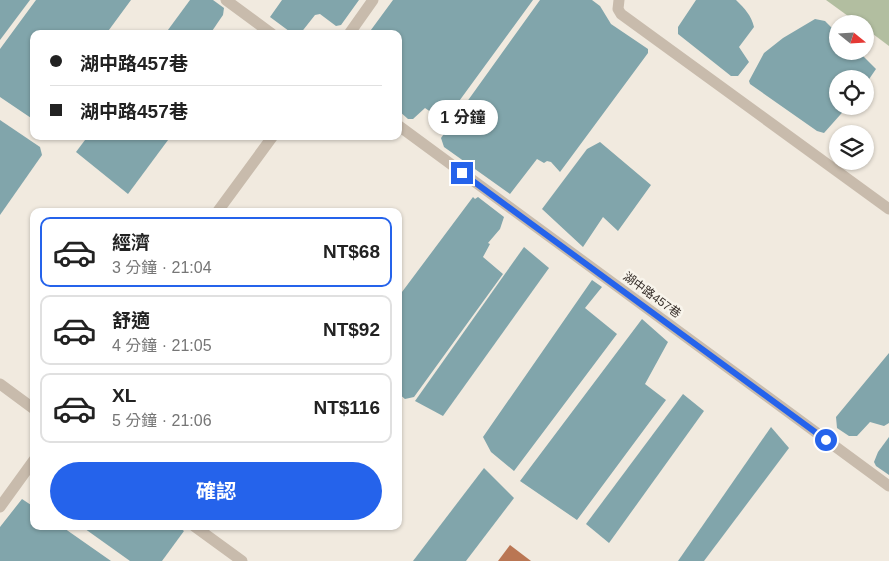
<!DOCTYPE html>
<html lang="zh-TW">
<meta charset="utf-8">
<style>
:root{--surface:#fff;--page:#f6f6f6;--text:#222;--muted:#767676;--line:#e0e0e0;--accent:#2563eb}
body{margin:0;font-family:Helvetica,"Noto Sans TC",sans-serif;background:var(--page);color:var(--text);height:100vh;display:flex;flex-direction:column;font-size:19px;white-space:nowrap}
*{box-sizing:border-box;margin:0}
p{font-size:16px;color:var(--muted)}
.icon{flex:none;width:28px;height:28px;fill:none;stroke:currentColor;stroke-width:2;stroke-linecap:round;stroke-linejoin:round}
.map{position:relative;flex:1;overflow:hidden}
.sheet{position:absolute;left:30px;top:208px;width:372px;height:322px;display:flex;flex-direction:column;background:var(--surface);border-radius:10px;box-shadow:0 1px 4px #0004}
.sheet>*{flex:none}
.top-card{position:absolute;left:30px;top:30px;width:372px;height:110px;border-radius:10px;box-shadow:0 1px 4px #0004;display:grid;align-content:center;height:110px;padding:0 20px;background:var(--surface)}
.needle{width:32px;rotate:108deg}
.fabs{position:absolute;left:829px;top:15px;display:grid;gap:10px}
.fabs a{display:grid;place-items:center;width:45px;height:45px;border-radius:50%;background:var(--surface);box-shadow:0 1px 4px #0004;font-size:25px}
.end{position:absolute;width:22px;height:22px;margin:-11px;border:6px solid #2563eb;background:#fff;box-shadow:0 0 0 2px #fff}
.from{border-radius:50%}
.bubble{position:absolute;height:35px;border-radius:18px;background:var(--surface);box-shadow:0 1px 4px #0004;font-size:16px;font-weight:700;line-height:35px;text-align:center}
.top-card b{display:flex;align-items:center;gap:18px;height:48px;font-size:19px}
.top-card b+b{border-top:1px solid var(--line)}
.top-card i{width:12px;height:12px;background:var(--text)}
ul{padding:9px 0 0;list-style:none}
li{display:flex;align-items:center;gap:15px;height:70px;margin:0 10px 8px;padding:0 10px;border:2px solid var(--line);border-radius:10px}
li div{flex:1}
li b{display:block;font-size:19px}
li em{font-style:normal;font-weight:700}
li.active{border-color:var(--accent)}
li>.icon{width:45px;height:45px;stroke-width:1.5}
.cta{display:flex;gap:10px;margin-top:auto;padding:10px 20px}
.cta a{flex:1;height:58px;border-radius:30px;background:var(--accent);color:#fff;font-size:20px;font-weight:700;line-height:58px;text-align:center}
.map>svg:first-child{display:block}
.green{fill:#b2bea0}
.water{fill:#81a5ab}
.building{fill:#ba7653}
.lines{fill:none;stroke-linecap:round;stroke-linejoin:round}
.minor{stroke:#c8bbac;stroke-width:11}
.route{stroke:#2563eb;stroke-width:6}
.labels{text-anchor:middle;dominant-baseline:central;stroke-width:5;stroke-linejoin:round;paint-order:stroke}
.street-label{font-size:12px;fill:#372f2a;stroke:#f8f4eb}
</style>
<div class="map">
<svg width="889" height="561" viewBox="0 0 889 561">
<rect width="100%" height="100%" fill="#f1eadf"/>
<path class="green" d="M826,0H889V46L865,28V24H859Z"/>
<g class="water">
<path d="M0,0H30L0,40Z"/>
<path d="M36,0H131L106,34H34V120L0,97V49Z"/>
<path d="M190,0H213L224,8L223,15L210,34H165Z"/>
<path d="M282,0H359L341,25L336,26L320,14L315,15L300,34H293L270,17Z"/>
<path d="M393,0H533L446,119L438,117L425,108L413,119H408L399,111V34H368Z"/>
<path d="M540,0H592L600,6L611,24L648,49V53L560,172L551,162L547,161L544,163L537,159L510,194L444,147L441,138Z"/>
<path d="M696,0H736C745,9 751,15 754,27L739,47L749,62L738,76H731L678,34V27Z"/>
<path d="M815,19L825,21L837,33L838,51H858L876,69L865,85V79H838V106H848L824,133L817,131L750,84L749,81L764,53L783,38Z"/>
<path d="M0,120L40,147L42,155L0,215Z"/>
<path d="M88,136H171L128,194L76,152Z"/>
<path d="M600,142L651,185L618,231L603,217L583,247L542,209L587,149Z"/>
<path d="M473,197L475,199L478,197L504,217L500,229L488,243L490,244L483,257L503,274L414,397L405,399L399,394V296Z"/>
<path d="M524,247L549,268L443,416L415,401Z"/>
<path d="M592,280L602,287L585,308L617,334L514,471L491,452L483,437Z"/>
<path d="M642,319L668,342L645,384L666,400L577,520L520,481Z"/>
<path d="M889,353V423L884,426L870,422L857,436H849L837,428L836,417Z"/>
<path d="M683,394L704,411L609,543L586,524Z"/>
<path d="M771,427L789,448L704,561H678Z"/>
<path d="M889,437V475L876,466L874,462L878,452Z"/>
<path d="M484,468L514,498L466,561H413Z"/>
<path d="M22,499L34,507V526H61L111,561H0V527Z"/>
<path d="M81,526H177L184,531L162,561H130Z"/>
</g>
<path class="building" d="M510,545L531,561H498Z"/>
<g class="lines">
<g class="minor">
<path d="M226,0L272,34"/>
<path d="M619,0L618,9L621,14L889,209"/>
<path d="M349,34L373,0"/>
<path d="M399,126L889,486"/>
<path d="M218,211L273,136"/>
<path d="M0,384L34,409"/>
<path d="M0,507L34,460"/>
<path d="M194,526L242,561"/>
</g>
</g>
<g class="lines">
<path class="route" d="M462,173L826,440"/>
</g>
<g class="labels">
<g class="street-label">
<text transform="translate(652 295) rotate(36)">湖中路457巷</text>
</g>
</g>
</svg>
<div class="fabs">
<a><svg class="needle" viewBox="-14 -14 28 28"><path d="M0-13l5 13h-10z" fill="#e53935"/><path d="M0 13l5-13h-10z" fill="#767676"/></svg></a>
<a><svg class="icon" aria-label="locate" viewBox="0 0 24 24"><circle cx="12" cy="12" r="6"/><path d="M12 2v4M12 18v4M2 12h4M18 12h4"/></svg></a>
<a><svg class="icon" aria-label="layers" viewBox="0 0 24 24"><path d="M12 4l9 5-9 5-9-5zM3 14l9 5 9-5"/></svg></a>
</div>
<i class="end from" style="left:826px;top:440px"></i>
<i class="end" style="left:462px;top:173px"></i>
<div class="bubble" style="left:428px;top:100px;width:70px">1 分鐘</div>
<div class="top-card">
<b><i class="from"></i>湖中路457巷</b>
<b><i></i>湖中路457巷</b>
</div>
<section class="sheet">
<ul>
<li class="active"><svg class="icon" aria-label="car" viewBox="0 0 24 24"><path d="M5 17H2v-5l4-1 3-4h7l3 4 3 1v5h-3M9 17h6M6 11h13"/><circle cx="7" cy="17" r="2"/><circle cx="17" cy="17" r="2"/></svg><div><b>經濟</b><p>3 分鐘 · 21:04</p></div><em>NT$68</em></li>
<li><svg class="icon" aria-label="car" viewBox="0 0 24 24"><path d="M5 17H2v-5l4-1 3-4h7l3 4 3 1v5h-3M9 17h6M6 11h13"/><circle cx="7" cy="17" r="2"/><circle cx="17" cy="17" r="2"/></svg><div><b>舒適</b><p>4 分鐘 · 21:05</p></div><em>NT$92</em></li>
<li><svg class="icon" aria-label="car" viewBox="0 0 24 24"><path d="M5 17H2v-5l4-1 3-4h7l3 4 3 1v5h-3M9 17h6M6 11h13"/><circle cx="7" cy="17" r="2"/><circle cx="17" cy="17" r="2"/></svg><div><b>XL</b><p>5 分鐘 · 21:06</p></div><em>NT$116</em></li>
</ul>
<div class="cta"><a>確認</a></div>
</section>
</div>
